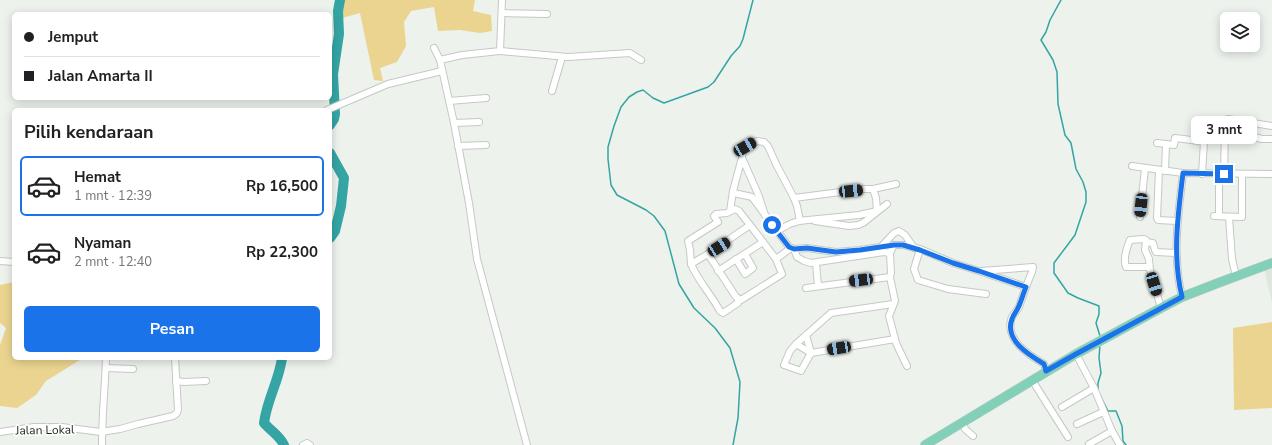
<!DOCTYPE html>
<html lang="id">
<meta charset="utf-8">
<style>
:root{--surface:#fff;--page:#f2f2f2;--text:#202124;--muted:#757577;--line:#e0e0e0;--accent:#1a73e8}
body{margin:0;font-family:"Nunito Sans",sans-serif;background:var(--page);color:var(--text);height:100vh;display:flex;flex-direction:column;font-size:15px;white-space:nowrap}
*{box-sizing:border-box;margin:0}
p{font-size:13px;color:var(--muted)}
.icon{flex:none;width:22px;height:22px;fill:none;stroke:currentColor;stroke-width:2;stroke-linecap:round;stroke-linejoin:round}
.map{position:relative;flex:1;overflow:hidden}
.side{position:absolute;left:12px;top:108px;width:320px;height:252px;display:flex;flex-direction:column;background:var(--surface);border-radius:6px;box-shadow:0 2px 10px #0003}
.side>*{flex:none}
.top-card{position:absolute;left:12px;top:12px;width:320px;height:88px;border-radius:6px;box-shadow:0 2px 10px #0003;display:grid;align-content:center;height:88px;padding:0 12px;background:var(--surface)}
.buttons{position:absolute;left:1220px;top:12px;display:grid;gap:8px}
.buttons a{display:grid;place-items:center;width:40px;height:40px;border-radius:6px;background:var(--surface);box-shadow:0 2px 10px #0003;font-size:20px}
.end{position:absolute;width:18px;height:18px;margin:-9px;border:5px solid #1a73e8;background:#fff;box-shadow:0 0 0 2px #fff}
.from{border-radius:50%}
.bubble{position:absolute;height:28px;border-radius:6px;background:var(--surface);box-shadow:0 2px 10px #0003;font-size:13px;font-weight:700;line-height:28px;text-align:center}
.car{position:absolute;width:12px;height:24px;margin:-12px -6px;border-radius:5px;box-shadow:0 0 3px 1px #0007;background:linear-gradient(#222 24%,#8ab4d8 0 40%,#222 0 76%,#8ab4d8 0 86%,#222 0)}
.top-card b{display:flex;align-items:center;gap:14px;height:38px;font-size:15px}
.top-card b+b{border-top:1px solid var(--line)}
.top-card i{width:10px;height:10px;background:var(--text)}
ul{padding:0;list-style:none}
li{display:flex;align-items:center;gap:12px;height:60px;margin:0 8px 6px;padding:0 4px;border:2px solid transparent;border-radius:6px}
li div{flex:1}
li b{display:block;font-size:15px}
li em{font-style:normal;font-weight:700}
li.active{border-color:var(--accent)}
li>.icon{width:36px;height:36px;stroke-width:1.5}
h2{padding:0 12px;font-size:18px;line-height:48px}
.action{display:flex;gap:8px;margin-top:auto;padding:8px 12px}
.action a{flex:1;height:46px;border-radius:6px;background:var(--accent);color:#fff;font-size:16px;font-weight:700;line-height:46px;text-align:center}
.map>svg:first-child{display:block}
.built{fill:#dde7dc}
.green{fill:#ead48f}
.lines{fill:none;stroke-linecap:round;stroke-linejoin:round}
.stream{stroke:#34a5a4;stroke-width:1.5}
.river{stroke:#34a5a4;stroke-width:10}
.minor-casing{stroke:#c4c9c4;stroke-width:8}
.primary-casing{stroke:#cbcccb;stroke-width:10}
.minor{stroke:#fff;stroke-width:6}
.primary{stroke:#83d0b9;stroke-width:9}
.route{stroke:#1a73e8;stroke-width:5}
.labels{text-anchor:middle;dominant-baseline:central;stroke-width:3.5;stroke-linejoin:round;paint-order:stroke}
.street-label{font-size:12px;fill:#282927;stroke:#fcfffc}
</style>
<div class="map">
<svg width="1272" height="445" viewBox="0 0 1272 445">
<rect width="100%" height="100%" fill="#edf2ed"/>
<path class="built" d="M1272,267V303L1264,269Z"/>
<g class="green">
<path d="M338,0H475L473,11L491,15L492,31L480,33L460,30L438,31L434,7L411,11L404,22L406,46L397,62L380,68L383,81L374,80L360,13L335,20Z"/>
<path d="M14,282V358H83L46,381L36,395L17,408L0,406V345L6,328L0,323V285Z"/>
<path d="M1272,322V408L1234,410L1233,328Z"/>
</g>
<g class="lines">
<g class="stream">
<path d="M1061,0L1050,20L1046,32L1041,40L1053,60L1057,72L1058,104L1065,135L1071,143L1076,169L1083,182L1086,192V202L1075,235L1054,263V273L1068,293L1078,298L1099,306V314L1096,323L1100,336"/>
<path d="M1100,344L1099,358L1101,373L1098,383V391L1108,411H1116L1122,426L1123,441L1126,445"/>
<path d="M733,445L738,418L740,382L730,348L715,328L694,308L679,284L665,231L654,216L646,210L617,195L611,185L608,159V147L614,126L621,107L629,97L637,92L643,90L653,98L664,103L708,87L714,82L731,56L740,46L743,39L753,0"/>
</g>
<g class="river">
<path d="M330,125L334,119L335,114L333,74L339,34L338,11L340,0"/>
<path d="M330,153L344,178L341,206L335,231L330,238"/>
<path d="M282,358C279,381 267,399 264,423C270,430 280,436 284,445"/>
</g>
<g class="minor-casing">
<g id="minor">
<path d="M502,0L500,51L462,55L440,60L454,123L469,203L477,259L527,445"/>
<path d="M502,13L547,14"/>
<path d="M434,48L440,60"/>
<path d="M500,51L568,57L630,53L641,60"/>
<path d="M552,91L562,57"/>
<path d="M449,101L486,98"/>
<path d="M327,110L388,84L442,71"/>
<path d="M454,123L479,122"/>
<path d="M1225,130L1262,139H1272"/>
<path d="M1157,143L1166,144"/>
<path d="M458,146L486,145"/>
<path d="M742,161V156L745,147L757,141L764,142L768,146L776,164L794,198"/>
<path d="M1132,166L1183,173L1272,174"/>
<path d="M1159,170L1157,218L1158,220L1177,221"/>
<path d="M1165,171L1166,144L1174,145L1175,138C1185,139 1194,140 1204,142L1202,174"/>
<path d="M1224,174C1225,155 1223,137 1228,119L1272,126"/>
<path d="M873,189L896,184"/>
<path d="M730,211L733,191"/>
<path d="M765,215L758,194L743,160L741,161L733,191L734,193L752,197L789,247L794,249L807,248L836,252L860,250L894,245H903L920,249L953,263L979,271L1026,287"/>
<path d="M1214,216L1242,217V174"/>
<path d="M1219,216V174"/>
<path d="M1140,217L1145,168"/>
<path d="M1229,217L1232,259L1236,276"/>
<path d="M815,221L849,226L858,225L863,223L887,204"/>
<path d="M777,231C789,224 794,221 808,220L859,215L877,211L876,198L873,189H864L794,198L797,206L800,221"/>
<path d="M1146,242L1153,243L1155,250L1156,252L1176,253"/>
<path d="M881,247L894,233L899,231L905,235L914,248"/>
<path d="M794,249L797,257L804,261L811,263L884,252L890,253L894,245"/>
<path d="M920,249L914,269L918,280L948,289L986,294"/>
<path d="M708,254L691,264L690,250L688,241L718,222L714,216L716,214L727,213L735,209L739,211L750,225"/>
<path d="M736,259L745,274L753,268L745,254"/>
<path d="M776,259L750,225L708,254L736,297L741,300L782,274L776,259L791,248"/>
<path d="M0,261L14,262"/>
<path d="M816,263L818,286"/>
<path d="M691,264C698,281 711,294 720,311L723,313L738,303V300"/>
<path d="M1149,267H1126C1123,259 1127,247 1130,240L1144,239L1146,240L1145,250L1149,259L1150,270L1161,308"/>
<path d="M718,271L763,242"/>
<path d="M981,271L1033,267L1032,272C1027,283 1023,295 1019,307C1017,311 1012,315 1011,320C1006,341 1029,355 1044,364L1046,371"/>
<path d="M890,277L895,301L889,316L896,343L907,366"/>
<path d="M806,288L890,277L891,273L890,253"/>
<path d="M1182,297C1172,255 1178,216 1183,173"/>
<path d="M806,335L811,353L801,371L784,365L790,351L796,344L831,313L893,304"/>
<path d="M796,344L811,353L895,339"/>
<path d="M1076,354L1094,388L1112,431L1120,445"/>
<path d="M106,368L133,369"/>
<path d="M1032,380L1068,437"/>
<path d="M176,381L184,382L206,381"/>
<path d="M1062,407L1094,388"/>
<path d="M963,422L965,429L973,436"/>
<path d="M1077,424L1103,412"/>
<path d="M0,432L34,427H62L101,432L120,429L138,424L173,416L177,413L178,410L175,358"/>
<path d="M1089,444L1112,431"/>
<path d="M102,445C102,416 105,387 106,358"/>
<path d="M303,445L307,443L310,445"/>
</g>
</g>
<g class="primary-casing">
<path id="primary" d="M925,445L1076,354L1161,308L1182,297L1218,283L1272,263"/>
</g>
<use href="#minor" class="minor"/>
<use href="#primary" class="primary"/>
</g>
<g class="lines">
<path class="route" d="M772,225L789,247L794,249L807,248L836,252L860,250L894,245H903L920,250L953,263L979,271L1026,287C1023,294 1021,302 1018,308C1016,312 1013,315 1012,319C1004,340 1029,355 1044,364L1046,371L1076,354L1182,297C1172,255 1178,215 1183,173L1224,174"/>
</g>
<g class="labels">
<g class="street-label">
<text transform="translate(45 430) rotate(-1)">Jalan Lokal</text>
</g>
</g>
</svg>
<div class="buttons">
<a><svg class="icon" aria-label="layers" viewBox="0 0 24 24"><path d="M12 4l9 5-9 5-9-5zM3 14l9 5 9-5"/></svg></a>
</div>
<i class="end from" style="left:772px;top:225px"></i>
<i class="end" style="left:1224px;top:174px"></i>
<div class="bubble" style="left:1191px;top:116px;width:66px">3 mnt</div>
<i class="car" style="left:745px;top:147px;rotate:60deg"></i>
<i class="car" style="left:851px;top:191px;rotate:84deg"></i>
<i class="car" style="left:1141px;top:205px;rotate:186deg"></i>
<i class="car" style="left:719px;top:247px;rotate:58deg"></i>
<i class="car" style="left:861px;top:280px;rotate:263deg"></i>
<i class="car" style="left:1154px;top:284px;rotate:163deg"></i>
<i class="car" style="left:839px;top:348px;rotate:261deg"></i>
<div class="top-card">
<b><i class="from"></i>Jemput</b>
<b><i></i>Jalan Amarta II</b>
</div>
<section class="side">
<h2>Pilih kendaraan</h2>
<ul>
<li class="active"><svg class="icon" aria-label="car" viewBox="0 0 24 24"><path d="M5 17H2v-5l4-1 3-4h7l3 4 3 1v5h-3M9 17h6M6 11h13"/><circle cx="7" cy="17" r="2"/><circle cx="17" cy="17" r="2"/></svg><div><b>Hemat</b><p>1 mnt · 12:39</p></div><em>Rp 16,500</em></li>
<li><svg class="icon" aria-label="car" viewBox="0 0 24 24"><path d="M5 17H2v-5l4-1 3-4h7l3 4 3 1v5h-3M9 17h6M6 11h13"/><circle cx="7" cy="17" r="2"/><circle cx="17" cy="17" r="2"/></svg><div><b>Nyaman</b><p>2 mnt · 12:40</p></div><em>Rp 22,300</em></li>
</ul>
<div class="action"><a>Pesan</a></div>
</section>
</div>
